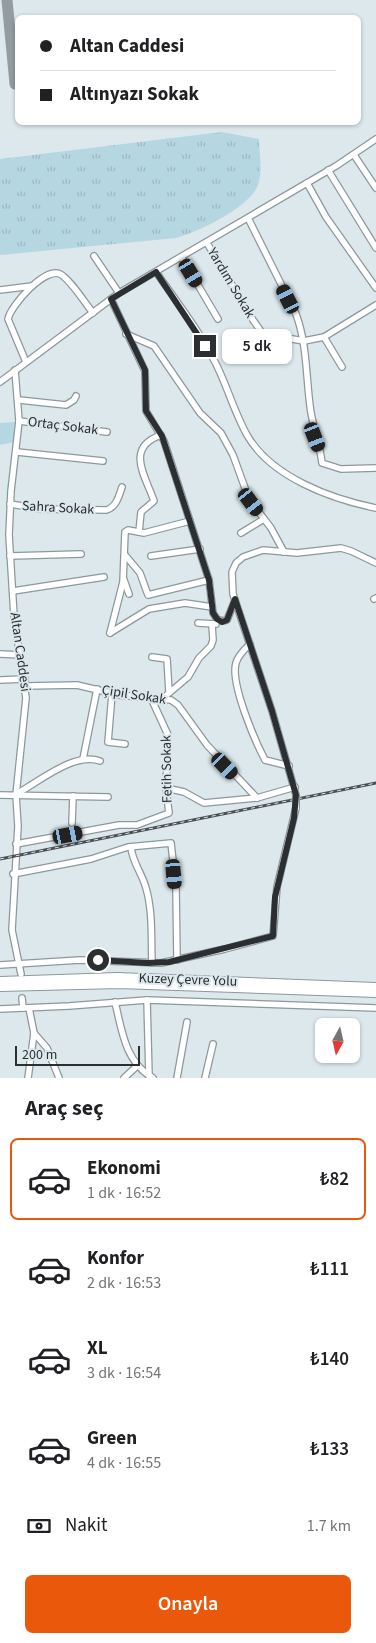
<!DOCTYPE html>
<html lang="tr">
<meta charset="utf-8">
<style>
:root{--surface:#fff;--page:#f6f6f6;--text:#202124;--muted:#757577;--line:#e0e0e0;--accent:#ea580c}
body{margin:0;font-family:"Source Sans 3",sans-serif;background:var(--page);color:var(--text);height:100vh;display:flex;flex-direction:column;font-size:19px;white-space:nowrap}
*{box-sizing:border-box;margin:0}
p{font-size:16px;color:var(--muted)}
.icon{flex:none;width:28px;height:28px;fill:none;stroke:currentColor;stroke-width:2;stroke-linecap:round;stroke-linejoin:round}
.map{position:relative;height:1078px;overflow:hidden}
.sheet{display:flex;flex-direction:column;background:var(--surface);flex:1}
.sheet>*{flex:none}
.hud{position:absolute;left:15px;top:15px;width:346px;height:110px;border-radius:8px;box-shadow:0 1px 4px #0004;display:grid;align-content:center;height:110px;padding:0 25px;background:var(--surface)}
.needle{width:32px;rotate:188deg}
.controls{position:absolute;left:315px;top:1018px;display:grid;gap:10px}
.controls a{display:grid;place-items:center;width:45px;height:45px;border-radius:8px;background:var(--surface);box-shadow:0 1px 4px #0004;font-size:25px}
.scale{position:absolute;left:15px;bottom:12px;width:125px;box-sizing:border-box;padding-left:5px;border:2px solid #2b2f31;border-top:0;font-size:14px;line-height:18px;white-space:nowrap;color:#2b2f31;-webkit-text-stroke:4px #dce8ec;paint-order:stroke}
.end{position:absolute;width:22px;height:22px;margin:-11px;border:6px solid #2b2f31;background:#fff;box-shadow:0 0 0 2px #fff}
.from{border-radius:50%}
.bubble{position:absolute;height:35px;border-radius:8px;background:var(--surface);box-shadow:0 1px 4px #0004;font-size:16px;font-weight:600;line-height:35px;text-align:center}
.car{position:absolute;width:15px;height:30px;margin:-15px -8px;border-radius:6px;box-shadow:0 0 4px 1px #0007;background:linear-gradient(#222 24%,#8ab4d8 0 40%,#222 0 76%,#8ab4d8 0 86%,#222 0)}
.hud b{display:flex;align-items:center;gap:18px;height:48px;font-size:19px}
.hud b+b{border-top:1px solid var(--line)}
.hud i{width:12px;height:12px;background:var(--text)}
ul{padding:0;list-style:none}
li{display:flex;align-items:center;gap:15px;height:82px;margin:0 10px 8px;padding:0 15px;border:2px solid transparent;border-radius:8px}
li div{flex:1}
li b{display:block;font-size:19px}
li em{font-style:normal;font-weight:600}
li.active{border-color:var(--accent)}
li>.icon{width:45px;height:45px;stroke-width:1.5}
h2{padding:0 25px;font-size:22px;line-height:60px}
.pay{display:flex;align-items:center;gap:12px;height:55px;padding:0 25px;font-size:19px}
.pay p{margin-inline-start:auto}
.action{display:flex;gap:10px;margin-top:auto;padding:10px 25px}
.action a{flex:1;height:58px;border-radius:8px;background:var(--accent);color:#fff;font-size:20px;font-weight:600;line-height:58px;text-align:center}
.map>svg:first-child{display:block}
.grass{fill:url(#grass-tufts)}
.park{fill:#b5d7e2}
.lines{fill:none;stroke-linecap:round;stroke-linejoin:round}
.taxiway{stroke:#939c9f;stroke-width:11}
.minor-casing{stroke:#8d989c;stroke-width:8}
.highway-casing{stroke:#8d989c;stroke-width:10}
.minor{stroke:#fff;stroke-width:5.5}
.highway{stroke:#fff;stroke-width:8}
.rail-casing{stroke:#4a5052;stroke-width:3}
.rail{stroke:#dce8ec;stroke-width:1;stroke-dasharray:4;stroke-linecap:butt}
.minor-bridge-casing{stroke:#8d989c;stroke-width:8;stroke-linecap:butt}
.minor-bridge{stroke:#fff;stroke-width:5.5}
.route{stroke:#2b2f31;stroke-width:6}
.labels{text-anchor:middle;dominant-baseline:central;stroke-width:4;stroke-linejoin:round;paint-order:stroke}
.street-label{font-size:14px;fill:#2b2f31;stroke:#dce8ec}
</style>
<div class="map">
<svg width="376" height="1078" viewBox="0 0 376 1078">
<defs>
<pattern id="grass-tufts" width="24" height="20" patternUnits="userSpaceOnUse" patternTransform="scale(1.25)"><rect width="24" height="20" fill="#b5d7e2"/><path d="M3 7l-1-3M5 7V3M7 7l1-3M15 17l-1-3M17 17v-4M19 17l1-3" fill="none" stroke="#9cb9c2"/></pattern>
</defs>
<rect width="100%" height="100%" fill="#dce8ec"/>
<path class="grass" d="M222,132L259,139C259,153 263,171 258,185C250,207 198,232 176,238L0,255V159Z"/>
<path class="park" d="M15,422L14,442L0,445V423Z"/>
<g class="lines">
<path class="taxiway" d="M7,0L15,84L18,83"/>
<g class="minor-casing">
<g id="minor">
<path d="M354,155L376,188"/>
<path d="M328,170L376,248"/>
<path d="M307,183L326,217L376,288"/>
<path d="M248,218L296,314C307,344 306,375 310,406C312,425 320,444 322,463L341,469L376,468"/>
<path d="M207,243L253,320L273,348"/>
<path d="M94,256L119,293"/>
<path d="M182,258L218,319"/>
<path d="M156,272C176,301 199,330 215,362C227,385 234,412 247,435C271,477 331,499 376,508"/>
<path d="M0,290L32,286"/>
<path d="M111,299L145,371L146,411L164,441L209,580L213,613L217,619L222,621L227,620L235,600"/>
<path d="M126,334L154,346L200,413L221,433L233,455L249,499L271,528L284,552"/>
<path d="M263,334L304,341L324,337L376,305"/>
<path d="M324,337L342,367"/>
<path d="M26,362L8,319C11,305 45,267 60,274C70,279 85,303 93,313"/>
<path d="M15,370L19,421L11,491L9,535L14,616L26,698L16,795L18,826L12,930L21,974"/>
<path d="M0,382L119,293L336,166L376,139"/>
<path d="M19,400L66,405L74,400L76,396"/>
<path d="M19,421L107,432"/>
<path d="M17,452L103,461"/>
<path d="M10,504L41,509L106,510C116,508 119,496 122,487"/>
<path d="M139,532L141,512L154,501C146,477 124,448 161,435"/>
<path d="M241,533L264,519"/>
<path d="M125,555L140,573L148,595L209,580"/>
<path d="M10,556L81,554"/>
<path d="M151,556L200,549"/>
<path d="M124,580L129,594"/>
<path d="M13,591L104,577"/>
<path d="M374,599L376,598"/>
<path d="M198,623L216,624"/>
<path d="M110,633L123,582L125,532L128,530L144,533L190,521"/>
<path d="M110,633L149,609L185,603L212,607"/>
<path d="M250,644C245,649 238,655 236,663C230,683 255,741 265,760L289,766"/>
<path d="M0,654L21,655"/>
<path d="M152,657L167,659L169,692"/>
<path d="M0,680L25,679"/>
<path d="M26,686L77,685L119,695L171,700L178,705L207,745L257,798"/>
<path d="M112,694L108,742L125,744"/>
<path d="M162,699L188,677L199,658L211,646L213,640L212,625"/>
<path d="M83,759L97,689"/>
<path d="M166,788L184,792L204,803L257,798L295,787"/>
<path d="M18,793C40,781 74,752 100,761"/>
<path d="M0,795L108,797"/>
<path d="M296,795L272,711L233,594L232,572L236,563L243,557L263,550L297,553L341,548L351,551L376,563"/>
<path d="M72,823L73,796"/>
<path d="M16,844L119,825H137L169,813L166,788L168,735L151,698"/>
<path d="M131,847C132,862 142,873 146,888C153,912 151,939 152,963"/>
<path d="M13,874L91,859L128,847L171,843L176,888L177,960"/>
<path d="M0,965L80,960L161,963L225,949L273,936L277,887L296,808"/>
<path d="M22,998L23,1008"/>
<path d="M147,1000L149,1076"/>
<path d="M115,1002C122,1031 125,1062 153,1078"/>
<path d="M29,1008L34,1033L47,1048L59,1078"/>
<path d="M0,1009L69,1006L147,1000L376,1008"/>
<path d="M28,1078L34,1033"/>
<path d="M124,1078L137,1066"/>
<path d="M177,1078L187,1022"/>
<path d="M205,1078L213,1044"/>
</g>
</g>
<g class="highway-casing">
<g id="highway">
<path d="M0,981L117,977L376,987"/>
<path d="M0,987L119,984L376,993"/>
</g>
</g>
<use href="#minor" class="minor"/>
<use href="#highway" class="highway"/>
<g class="rail-casing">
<path id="rail" d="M0,859L376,783"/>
</g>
<use href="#rail" class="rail"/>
<g class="minor-bridge-casing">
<path id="minor-bridge" d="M296,808V795"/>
</g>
<use href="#minor-bridge" class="minor-bridge"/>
</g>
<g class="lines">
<path class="route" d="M98,960L147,963L169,962L273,936L275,897L294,818L296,795L272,711L235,599L227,620L222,622L217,619L213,613L209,580L162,436L146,411L145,370L111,299L156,272L205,346"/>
</g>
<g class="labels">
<g class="street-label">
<text transform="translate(231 283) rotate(59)">Yardım Sokak</text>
<text transform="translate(63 426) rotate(7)">Ortaç Sokak</text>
<text transform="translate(58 508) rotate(3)">Sahra Sokak</text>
<text transform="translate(20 652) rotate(82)">Altan Caddesi</text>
<text transform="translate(134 695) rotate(9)">Çipil Sokak</text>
<text transform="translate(167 769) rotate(-91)">Fetih Sokak</text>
<text transform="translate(188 980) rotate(2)">Kuzey Çevre Yolu</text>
</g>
</g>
</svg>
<div class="controls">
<a><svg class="needle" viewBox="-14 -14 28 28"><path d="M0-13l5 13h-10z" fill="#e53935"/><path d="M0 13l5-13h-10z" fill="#757577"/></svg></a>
</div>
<div class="scale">200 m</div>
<i class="end from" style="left:98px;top:960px"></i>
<i class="end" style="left:205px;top:346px"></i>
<div class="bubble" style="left:222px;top:329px;width:70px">5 dk</div>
<i class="car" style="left:191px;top:273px;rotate:149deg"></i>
<i class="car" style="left:288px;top:299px;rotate:333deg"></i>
<i class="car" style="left:315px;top:437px;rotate:159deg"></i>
<i class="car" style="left:251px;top:502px;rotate:143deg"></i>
<i class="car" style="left:225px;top:766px;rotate:136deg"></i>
<i class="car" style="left:68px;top:835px;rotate:79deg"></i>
<i class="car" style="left:174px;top:874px;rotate:175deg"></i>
<div class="hud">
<b><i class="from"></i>Altan Caddesi</b>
<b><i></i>Altınyazı Sokak</b>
</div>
</div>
<section class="sheet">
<h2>Araç seç</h2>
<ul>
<li class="active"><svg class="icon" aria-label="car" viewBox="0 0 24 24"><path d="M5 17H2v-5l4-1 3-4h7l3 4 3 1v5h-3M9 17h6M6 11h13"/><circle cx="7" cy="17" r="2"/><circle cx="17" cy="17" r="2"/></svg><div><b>Ekonomi</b><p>1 dk · 16:52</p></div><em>₺82</em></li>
<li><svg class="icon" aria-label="car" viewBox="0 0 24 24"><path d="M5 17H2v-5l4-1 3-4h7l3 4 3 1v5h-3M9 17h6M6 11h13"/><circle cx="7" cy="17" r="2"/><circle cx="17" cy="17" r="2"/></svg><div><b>Konfor</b><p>2 dk · 16:53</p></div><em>₺111</em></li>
<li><svg class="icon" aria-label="car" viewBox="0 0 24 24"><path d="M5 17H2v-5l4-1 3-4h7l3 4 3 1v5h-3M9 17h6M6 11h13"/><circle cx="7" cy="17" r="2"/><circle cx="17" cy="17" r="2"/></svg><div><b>XL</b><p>3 dk · 16:54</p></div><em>₺140</em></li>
<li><svg class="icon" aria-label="car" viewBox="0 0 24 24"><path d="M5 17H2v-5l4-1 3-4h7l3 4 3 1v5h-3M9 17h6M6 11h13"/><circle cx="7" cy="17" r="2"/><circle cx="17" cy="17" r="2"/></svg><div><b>Green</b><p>4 dk · 16:55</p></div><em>₺133</em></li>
</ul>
<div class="pay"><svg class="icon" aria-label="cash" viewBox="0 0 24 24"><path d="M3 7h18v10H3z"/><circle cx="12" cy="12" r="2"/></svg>Nakit<p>1.7 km</p></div>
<div class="action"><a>Onayla</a></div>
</section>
